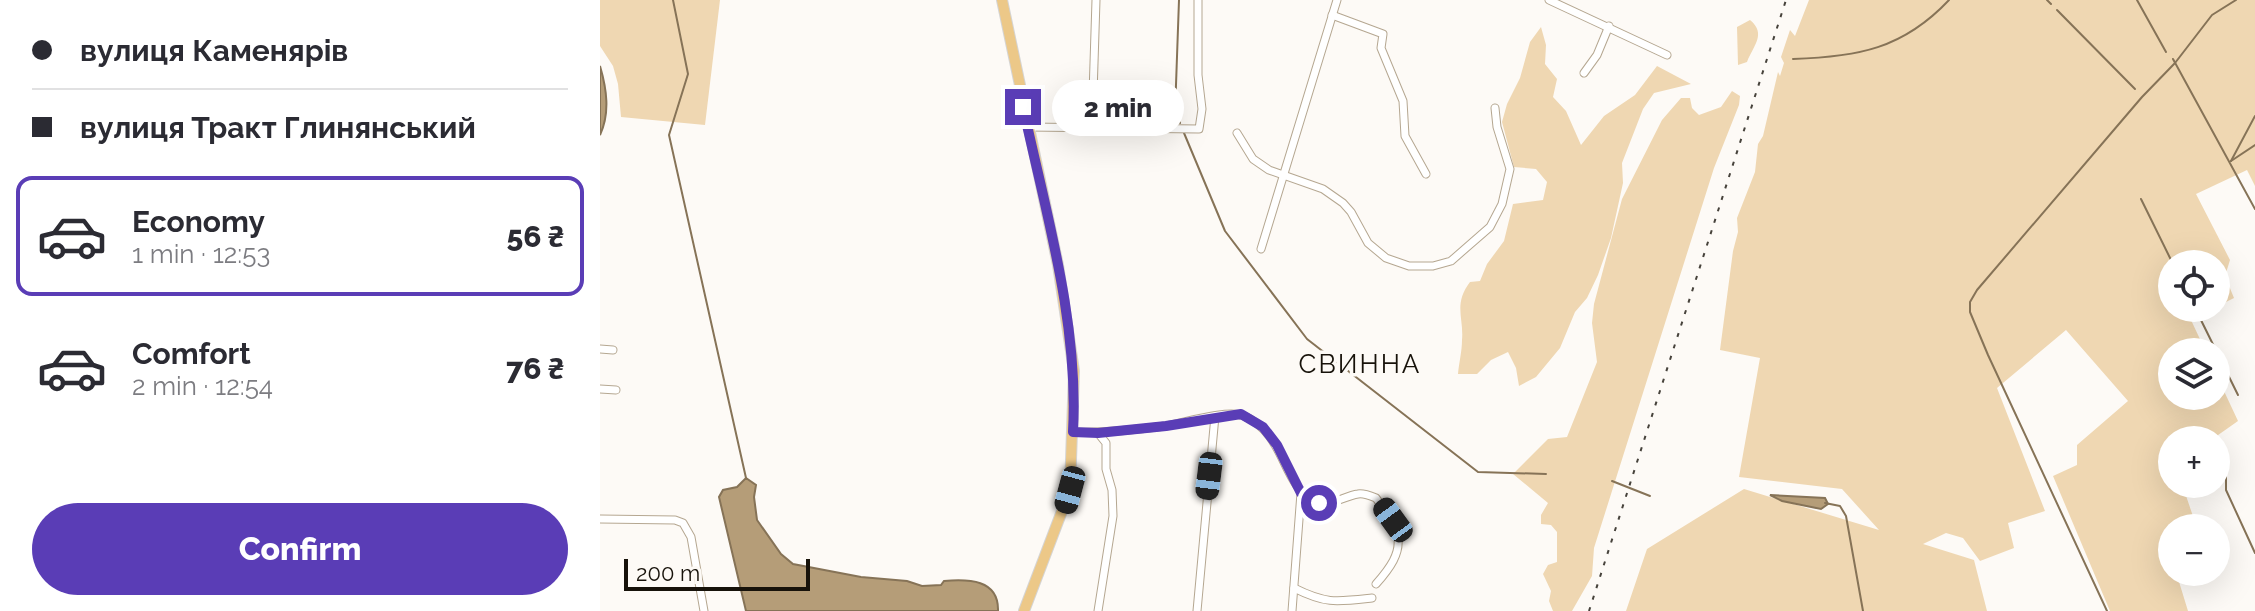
<!DOCTYPE html>
<meta charset="utf-8">
<style>
:root{--surface:#fff;--page:#f7f7f7;--text:#2b2b33;--muted:#7c7c81;--line:#e1e1e2;--accent:#5a3db6}
body{margin:0;font-family:Raleway,sans-serif;background:var(--page);color:var(--text);height:100vh;display:flex;flex-direction:column;font-size:30px;white-space:nowrap}
*{box-sizing:border-box;margin:0}
p{font-size:26px;color:var(--muted)}
.icon{flex:none;width:44px;height:44px;fill:none;stroke:currentColor;stroke-width:2;stroke-linecap:round;stroke-linejoin:round}
.map{position:relative;flex:1;overflow:hidden}
.drawer{display:flex;flex-direction:column;background:var(--surface);width:600px}
.drawer>*{flex:none}
.banner{display:grid;align-content:center;height:176px;padding:0 32px;background:var(--surface)}
.buttons{position:absolute;left:1558px;top:250px;display:grid;gap:16px}
.buttons a{display:grid;place-items:center;width:72px;height:72px;border-radius:50%;background:var(--surface);box-shadow:0 8px 32px #0002;font-size:40px}
.scale{position:absolute;left:24px;bottom:20px;width:186px;box-sizing:border-box;padding-left:8px;border:4px solid #17120a;border-top:0;font-size:22px;line-height:28px;white-space:nowrap;color:#17120a;-webkit-text-stroke:6px #fdfaf6;paint-order:stroke}
.end{position:absolute;width:36px;height:36px;margin:-18px;border:10px solid #5a3db6;background:#fff;box-shadow:0 0 0 4px #fff}
.from{border-radius:50%}
.bubble{position:absolute;height:56px;border-radius:28px;background:var(--surface);box-shadow:0 8px 32px #0002;font-size:26px;font-weight:800;line-height:56px;text-align:center}
.car{position:absolute;width:24px;height:48px;margin:-24px -12px;border-radius:10px;box-shadow:0 0 6px 2px #0007;background:linear-gradient(#222 24%,#8ab4d8 0 40%,#222 0 76%,#8ab4d8 0 86%,#222 0)}
.banner b{display:flex;align-items:center;gap:28px;height:76px;font-size:30px}
.banner b+b{border-top:2px solid var(--line)}
.banner i{width:20px;height:20px;background:var(--text)}
ul{padding:0;list-style:none}
li{display:flex;align-items:center;gap:24px;height:120px;margin:0 16px 12px;padding:0 16px;border:4px solid transparent;border-radius:16px}
li div{flex:1}
li b{display:block;font-size:30px}
li em{font-style:normal;font-weight:800}
li.active{border-color:var(--accent)}
li>.icon{width:72px;height:72px;stroke-width:1.5}
.primary-button{display:flex;gap:16px;margin-top:auto;padding:16px 32px}
.primary-button a{flex:1;height:92px;border-radius:48px;background:var(--accent);color:#fff;font-size:32px;font-weight:800;line-height:92px;text-align:center}
main{display:flex;flex:1;min-height:0}
.map>svg:first-child{display:block}
.green{fill:#efd7b2}
.water{fill:#b59d78;stroke:#867357;stroke-width:2}
.lines{fill:none;stroke-linecap:round;stroke-linejoin:round}
.stream{stroke:#867357;stroke-width:2}
.street-casing{stroke:#b5a791;stroke-width:9}
.primary-casing{stroke:#d5d4d3;stroke-width:12}
.street{stroke:#fff;stroke-width:7}
.primary{stroke:#ecc888;stroke-width:10}
.rail{stroke:#46423b;stroke-width:2;stroke-dasharray:4 8;stroke-linecap:butt}
.route{stroke:#5a3db6;stroke-width:10}
.labels{text-anchor:middle;dominant-baseline:central;stroke-width:7;stroke-linejoin:round;paint-order:stroke}
.neighbourhood-label{font-size:26px;letter-spacing:2px;fill:#17120a;stroke:#fdfaf6}
</style>
<main>
<section class="drawer">
<div class="banner">
<b><i class="from"></i>вулиця Каменярів</b>
<b><i></i>вулиця Тракт Глинянський</b>
</div>
<ul>
<li class="active"><svg class="icon" aria-label="car" viewBox="0 0 24 24"><path d="M5 17H2v-5l4-1 3-4h7l3 4 3 1v5h-3M9 17h6M6 11h13"/><circle cx="7" cy="17" r="2"/><circle cx="17" cy="17" r="2"/></svg><div><b>Economy</b><p>1 min · 12:53</p></div><em>56 ₴</em></li>
<li><svg class="icon" aria-label="car" viewBox="0 0 24 24"><path d="M5 17H2v-5l4-1 3-4h7l3 4 3 1v5h-3M9 17h6M6 11h13"/><circle cx="7" cy="17" r="2"/><circle cx="17" cy="17" r="2"/></svg><div><b>Comfort</b><p>2 min · 12:54</p></div><em>76 ₴</em></li>
</ul>
<div class="primary-button"><a>Confirm</a></div>
</section>
<div class="map">
<svg width="1655" height="611" viewBox="0 0 1655 611">
<rect width="100%" height="100%" fill="#fdfaf6"/>
<g class="green">
<path d="M0,0H120L105,125L21,117L18,84L13,66L0,46Z"/>
<path d="M1209,0H1655V186L1647,170L1596,194L1630,260L1625,276L1634,298L1616,307V264H1572V308H1615L1591,320L1606,352H1572V396H1616V374L1638,421L1611,440H1572V484H1582L1597,528H1572V548L1569,549L1572,572H1576L1588,611H1510L1453,476L1477,465V445L1528,401L1466,330L1397,388L1445,511L1408,523L1414,548L1380,561L1363,538L1346,533L1323,544L1374,560L1387,611H1026L1047,549L1144,489L1279,530L1242,489L1139,477L1160,358L1120,350L1133,251L1138,232L1137,218L1155,172L1158,144L1163,136L1178,72L1180,76L1184,63L1181,57L1190,30L1195,36Z"/>
<path d="M1150,20C1167,34 1153,46 1147,62L1138,65L1137,27Z"/>
<path d="M941,27L946,45L945,64L957,79L953,97L966,111L981,145L1004,116L1035,95L1057,66L1091,84L1054,93L1043,109L1022,163L1023,183L1011,238L998,275L987,298L975,312L960,348L936,377L919,386L916,368L908,352L891,360L877,374H858C859,363 862,351 862,340C864,318 853,304 870,282L880,281L887,264L904,241L913,204L943,200L947,182L936,169L914,167L902,122L907,104L920,78L930,42Z"/>
<path d="M1132,91L1140,96L1139,105L1114,168L994,548L992,576L972,611H953L949,601L951,591L943,574L948,565L957,562V532L951,525L941,524V515L948,503L913,474L948,439L967,437L997,362L992,323L994,304L1022,199L1062,120L1081,98H1090L1092,108L1099,115L1121,107Z"/>
</g>
<g class="water">
<path d="M0,66C7,90 10,113 0,135Z"/>
<path d="M146,478L156,485L154,497L157,520L181,554L193,564L261,577L307,581L322,586L341,585L344,581C368,579 399,579 398,611H146L119,497L123,490L137,487Z"/>
<path d="M1170,495L1225,498L1228,504L1221,509L1182,501Z"/>
</g>
<g class="lines">
<g class="stream">
<path d="M73,0L88,74L69,135L146,478"/>
<path d="M579,0L575,113L580,123"/>
<path d="M1447,0L1451,4"/>
<path d="M1537,0L1566,52"/>
<path d="M1457,10L1535,89"/>
<path d="M1193,59C1257,57 1303,49 1349,0"/>
<path d="M1573,59L1655,209"/>
<path d="M584,133L625,231L707,339L878,472L946,474"/>
<path d="M1631,161L1655,116"/>
<path d="M1631,161L1655,145"/>
<path d="M1541,199L1573,264"/>
<path d="M1595,308L1638,395"/>
<path d="M1626,462V490L1655,553"/>
<path d="M1012,481L1050,496"/>
<path d="M1225,503L1240,506L1246,516L1263,611"/>
<path d="M1507,611L1388,355L1370,312V302L1377,290L1542,97L1575,63L1612,15L1636,0"/>
</g>
<g class="street-casing">
<g id="street">
<path d="M949,0L1067,55"/>
<path d="M732,15L783,34L781,48L803,101L805,136L826,174"/>
<path d="M984,73L997,55L1009,26"/>
<path d="M492,126L496,0"/>
<path d="M427,127L599,129L602,109L598,75V0"/>
<path d="M637,133L653,159L669,170L723,189L743,203L751,212L768,243L786,258L809,266H833L851,261L890,227L902,204L910,169L897,127L895,108"/>
<path d="M661,249L737,0"/>
<path d="M0,349L13,350"/>
<path d="M0,389L16,390"/>
<path d="M473,432C504,433 535,430 565,426C584,423 627,409 644,416C687,434 681,488 717,502C731,507 744,496 758,494C763,493 771,496 776,498C803,535 808,548 776,584"/>
<path d="M0,519L75,520L83,523L91,537L104,611"/>
<path d="M694,588C726,604 736,602 772,598"/>
<path d="M498,611L513,516L512,490L506,469V443L498,433"/>
<path d="M597,611L615,416"/>
<path d="M692,611L701,493"/>
</g>
</g>
<g class="primary-casing">
<path id="primary" d="M402,0L458,265L474,371L470,490L424,611"/>
</g>
<use href="#street" class="street"/>
<use href="#primary" class="primary"/>
<path class="rail" d="M989,611L1186,0"/>
</g>
<g class="lines">
<path class="route" d="M423,107C446,214 479,322 473,432L498,433L566,426L641,414L663,427L677,445L701,493L719,503"/>
</g>
<g class="labels">
<g class="neighbourhood-label">
<text x="760" y="364">СВИННА</text>
</g>
</g>
</svg>
<div class="buttons">
<a><svg class="icon" aria-label="locate" viewBox="0 0 24 24"><circle cx="12" cy="12" r="6"/><path d="M12 2v4M12 18v4M2 12h4M18 12h4"/></svg></a>
<a><svg class="icon" aria-label="layers" viewBox="0 0 24 24"><path d="M12 4l9 5-9 5-9-5zM3 14l9 5 9-5"/></svg></a>
<a>+</a>
<a>−</a>
</div>
<div class="scale">200 m</div>
<i class="end from" style="left:719px;top:503px"></i>
<i class="end" style="left:423px;top:107px"></i>
<div class="bubble" style="left:452px;top:80px;width:132px">2 min</div>
<i class="car" style="left:609px;top:476px;rotate:187deg"></i>
<i class="car" style="left:470px;top:490px;rotate:195deg"></i>
<i class="car" style="left:793px;top:520px;rotate:324deg"></i>
</div>
</main>
